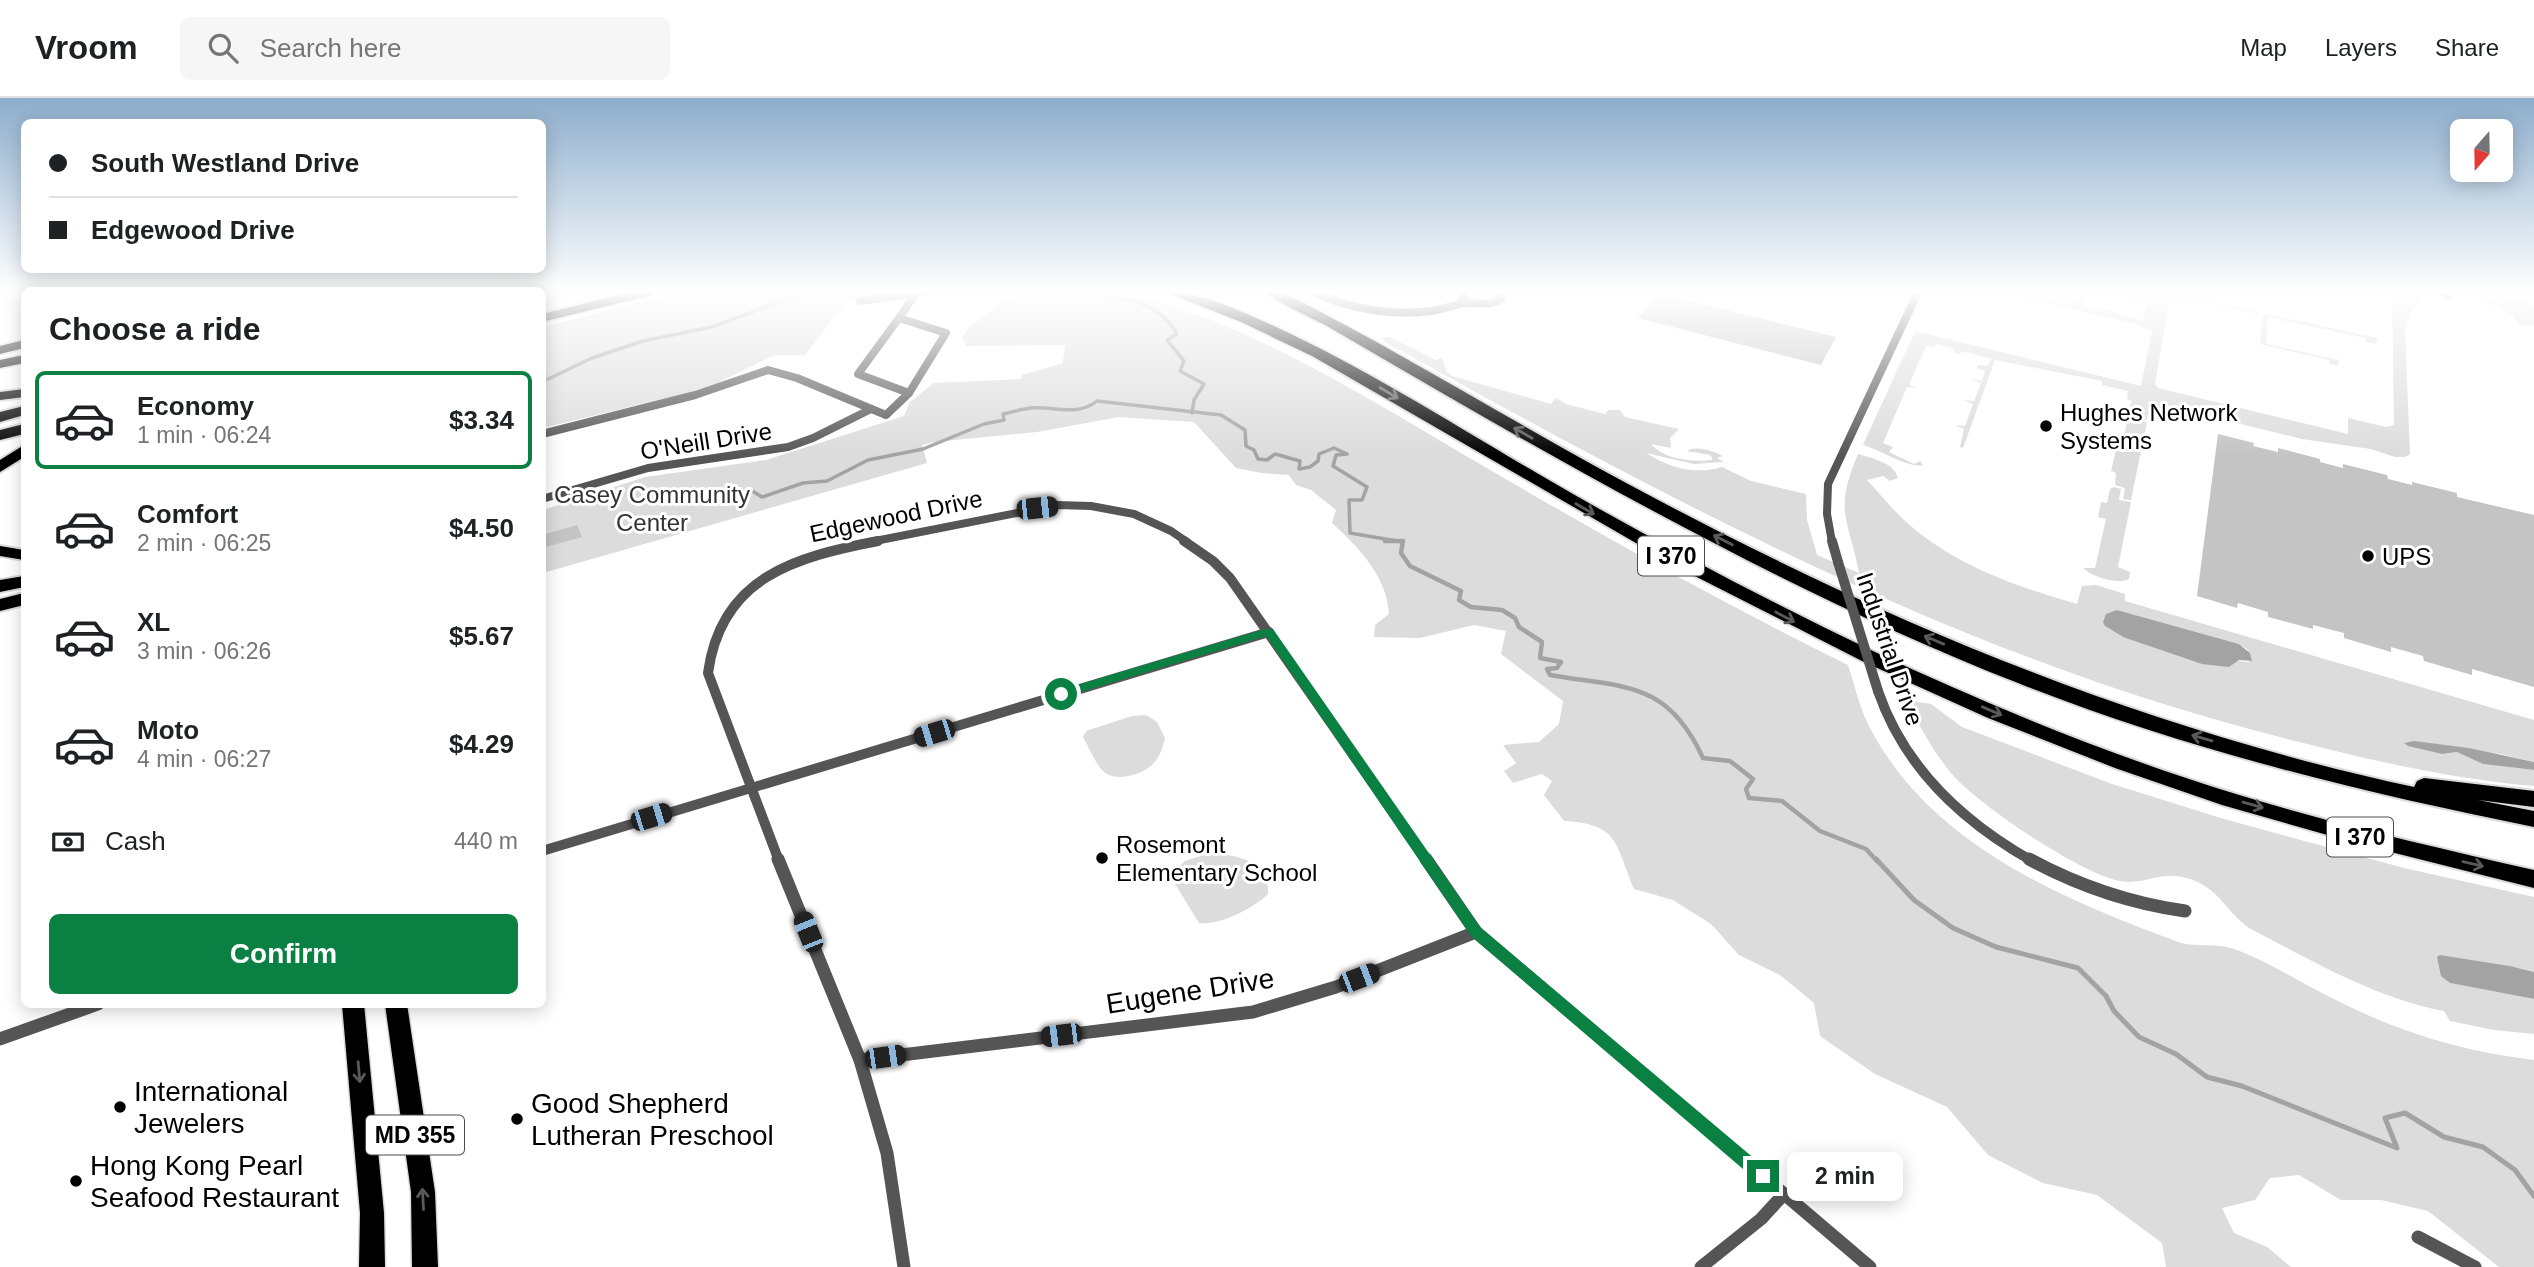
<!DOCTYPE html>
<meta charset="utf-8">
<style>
:root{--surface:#fff;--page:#f6f6f6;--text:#202124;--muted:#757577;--line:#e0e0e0;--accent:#0b8043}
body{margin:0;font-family:Helvetica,sans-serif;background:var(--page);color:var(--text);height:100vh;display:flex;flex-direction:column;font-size:26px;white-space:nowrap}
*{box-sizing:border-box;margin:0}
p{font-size:23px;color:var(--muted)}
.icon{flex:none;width:38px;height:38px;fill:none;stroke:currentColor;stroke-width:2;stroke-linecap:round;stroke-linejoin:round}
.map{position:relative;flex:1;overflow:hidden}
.drawer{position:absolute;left:21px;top:189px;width:525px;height:721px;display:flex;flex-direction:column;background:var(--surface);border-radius:10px;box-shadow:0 4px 18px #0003}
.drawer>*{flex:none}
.hud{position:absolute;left:21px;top:21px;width:525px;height:154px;border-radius:10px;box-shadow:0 4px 18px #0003;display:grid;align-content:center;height:154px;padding:0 28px;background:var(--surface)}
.needle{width:46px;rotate:200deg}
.buttons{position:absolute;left:2450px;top:21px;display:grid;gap:14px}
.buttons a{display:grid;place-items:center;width:63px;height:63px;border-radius:10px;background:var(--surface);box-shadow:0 4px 18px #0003;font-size:35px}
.end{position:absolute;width:32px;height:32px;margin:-16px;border:9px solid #0b8043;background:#fff;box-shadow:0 0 0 4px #fff}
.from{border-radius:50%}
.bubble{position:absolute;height:49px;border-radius:10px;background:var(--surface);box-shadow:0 4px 18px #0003;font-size:23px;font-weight:800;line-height:49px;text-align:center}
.car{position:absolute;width:21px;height:42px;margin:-21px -10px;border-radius:9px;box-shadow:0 0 5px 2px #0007;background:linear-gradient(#222 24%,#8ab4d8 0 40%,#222 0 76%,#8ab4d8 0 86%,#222 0)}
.hud b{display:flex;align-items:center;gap:24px;height:66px;font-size:26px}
.hud b+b{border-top:2px solid var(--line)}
.hud i{width:18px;height:18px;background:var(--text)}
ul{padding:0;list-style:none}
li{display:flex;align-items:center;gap:21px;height:98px;margin:0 14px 10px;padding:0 14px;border:4px solid transparent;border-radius:10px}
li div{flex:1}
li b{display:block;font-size:26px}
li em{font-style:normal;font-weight:800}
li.selected{border-color:var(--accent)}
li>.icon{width:63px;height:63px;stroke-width:1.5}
h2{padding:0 28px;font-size:32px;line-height:84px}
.pay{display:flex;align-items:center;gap:18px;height:77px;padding:0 28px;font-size:26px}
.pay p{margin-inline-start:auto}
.cta{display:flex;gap:14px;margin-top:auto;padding:14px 28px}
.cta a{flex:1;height:80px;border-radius:10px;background:var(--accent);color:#fff;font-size:28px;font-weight:800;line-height:80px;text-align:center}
header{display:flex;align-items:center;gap:42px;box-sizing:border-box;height:98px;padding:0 35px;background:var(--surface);border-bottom:2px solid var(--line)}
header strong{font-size:33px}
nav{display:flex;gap:38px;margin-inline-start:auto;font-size:24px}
.search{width:490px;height:63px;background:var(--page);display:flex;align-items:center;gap:18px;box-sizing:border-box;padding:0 24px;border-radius:10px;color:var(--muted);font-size:26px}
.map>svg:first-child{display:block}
.green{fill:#dcdcdc;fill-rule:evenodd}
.water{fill:#a3a3a3}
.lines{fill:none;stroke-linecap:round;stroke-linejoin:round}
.stream-far2{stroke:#a3a3a3;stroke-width:3.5}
.stream-far1{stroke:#a3a3a3;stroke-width:4.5}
.stream{stroke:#a3a3a3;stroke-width:5}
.building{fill:#c4c4c4}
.primary-casing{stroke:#dbdbdb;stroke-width:3}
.motorway-casing{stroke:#dbdbdb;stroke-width:4}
.minor-far2{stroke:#555;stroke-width:8}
.minor-far1{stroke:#555;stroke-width:10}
.minor{stroke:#555;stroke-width:13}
.primary{fill:#000;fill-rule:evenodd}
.motorway{fill:#000;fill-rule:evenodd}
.minor-bridge{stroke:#555;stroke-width:10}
.oneway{stroke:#595959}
.route{fill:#0b8043}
.poi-dot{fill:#000;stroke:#fff;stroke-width:2.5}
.labels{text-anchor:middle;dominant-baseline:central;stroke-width:6;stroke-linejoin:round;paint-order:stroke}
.shield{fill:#fff;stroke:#4c4c4c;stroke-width:2}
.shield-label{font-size:23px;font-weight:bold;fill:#000}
.poi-label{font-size:24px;fill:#000;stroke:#fff;text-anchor:start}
.street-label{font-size:24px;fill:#000;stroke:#fff}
.park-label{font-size:24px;fill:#333;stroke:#fff}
.near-street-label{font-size:28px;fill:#000;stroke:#fff}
.near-poi-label{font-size:28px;fill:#000;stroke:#fff;text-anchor:start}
</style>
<header>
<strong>Vroom</strong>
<div class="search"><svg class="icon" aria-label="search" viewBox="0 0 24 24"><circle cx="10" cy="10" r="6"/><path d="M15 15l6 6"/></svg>Search here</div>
<nav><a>Map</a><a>Layers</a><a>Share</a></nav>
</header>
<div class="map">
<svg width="2534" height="1169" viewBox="0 0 2534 1169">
<rect width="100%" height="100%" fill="#fff"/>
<g class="green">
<path d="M679,194H886L847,203L805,257H775L717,285L686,295L543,330V229Z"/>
<path d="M1017,194C1046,194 1097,189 1123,195C1243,220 1374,304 1480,366C1601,437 1722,505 1848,567C1855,588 1860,613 1871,632C1933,748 2064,802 2181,845C2198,849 2218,845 2234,851C2266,862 2308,889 2340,904C2401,935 2466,954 2534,962V1169H2499L2428,1113L2381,1102H2341L2299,1077L2270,1080L2255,1102L2222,1110L2234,1135L2267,1149L2291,1169H2166L2162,1145L2097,1097L2043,1085L1988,1057L1947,1009L1875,976L1820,938L1814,905L1780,877L1739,857L1711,826L1673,802L1634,791C1615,745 1619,726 1564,723L1544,697L1552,683L1542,676L1513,685L1504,673L1516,665L1503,647L1539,644L1559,626L1563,603L1501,556L1506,533L1474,527L1420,540L1374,539L1375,527L1389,516C1387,478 1358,449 1332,425L1336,412L1311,392L1296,387L1289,377L1261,375L1236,370L1194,324L1119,319L1037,334L935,344L922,347L927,365L543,475V412L645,379L766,362L904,318L910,304L934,285L1021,281L1022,277L1063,265L1065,247L966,248L962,239L969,229Z"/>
<path d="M1996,194H2016L2049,201L2051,196L2056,197L2057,194L2084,200L2082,209L2108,212L2143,223L2146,205L2102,194H2163L2378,240L2376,246L2366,244L2365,240L2268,219L2266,246L2339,262L2338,268L2330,266L2329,262L2260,246L2263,217L2170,198L2155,286L2158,290L2348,336V320L2386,329L2394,327L2392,194H2415L2424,201L2411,213L2405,232L2410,356L2405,359H2395L2371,351L2302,341L2163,307L2160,318L2148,316L2147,322L2126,317L2132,303L2127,301L2128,293L2102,287V283L1995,262L1963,350L1960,349L1964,331L1955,327L1965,328L1973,306L1964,302L1974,303L1981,285L1972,281L1982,283L1985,273L1977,270V267L1987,268L1992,261L1963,253L1960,256L1955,255L1953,250L1936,246L1934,249L1926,248L1909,287L1917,290L1907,289L1883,345L1893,349L1889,354L1914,366L1920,363L1923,367C1910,371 1878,351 1863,347L1915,233L2141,288L2152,233L2142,230L2141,227L2015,198L2012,201V198Z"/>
<path d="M2511,199L2534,208V228H2519L2512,217L2481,201Z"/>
<path d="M1383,239H1390L1435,262L1442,260L1447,274L1452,278L1551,306L1556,300L1566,306L1605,316L1608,312H1620L1625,319L1679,331L1670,340L1671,350L1651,346C1665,362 1692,364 1712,362L1711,357L1687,353C1697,347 1713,353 1723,358L1717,360L1724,364L1694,366L1646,355C1670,370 1695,377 1722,369L1751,383L1806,396L1807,422L1817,457L1859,475C1849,420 1833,415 1858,356C1873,361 1894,364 1898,380L1890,383L1883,378L1867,382C1882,398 1895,415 1912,429C1959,469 2019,489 2077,506L2082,488L2096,487L2125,496V503L2534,622V664L2500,656L2405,646L2442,656L2458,654L2483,666L2534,672V688C2453,681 2374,663 2295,643C1964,561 1679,407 1383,243ZM2117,512L2239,546L2247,551L2251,559L2249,564H2245L2123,539L2105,528L2111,515Z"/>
<path d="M2128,319L2147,324L2131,402L2123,401L2125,390L2115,387L2116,375L2111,373L2118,344H2123Z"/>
<path d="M2114,389L2121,391L2119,402L2131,404L2118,469L2130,474L2129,481C2118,487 2092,479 2083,470H2095L2106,421L2098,419L2101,404L2107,405L2110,391Z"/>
<path d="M1907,602L1931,606L1962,629L2112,686L2224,721L2404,770L2534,799V874L2510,868L2440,857L2450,885L2534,901V936L2494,932L2450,923L2444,913C2375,900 2311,862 2249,830C2227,815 2221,793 2193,782C2160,770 2147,788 2120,783C2081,776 1978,707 1951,675C1933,653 1919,628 1907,602Z"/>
<path d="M1146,617L1157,624L1165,640C1163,649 1160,658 1154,665C1143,677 1115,685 1103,673C1095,665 1089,649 1083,639L1086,633L1132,618Z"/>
<path d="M1210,755C1236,757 1270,762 1268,796C1254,810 1219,828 1199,825L1175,786L1174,773L1185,763Z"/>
</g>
<g class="water">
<path d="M2117,512L2239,546L2250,555L2252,563L2239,562L2229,569L2202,566L2123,539L2105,528L2103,524L2106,516Z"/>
<path d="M2414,643L2469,650L2534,664V672L2483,666L2457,654L2442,656L2408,648L2404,645Z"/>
<path d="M2440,857L2510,868L2534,874V901L2450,885L2441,878L2437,859Z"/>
</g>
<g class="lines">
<g class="stream-far2">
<path d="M1086,194C1120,200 1159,202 1177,236L1167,242L1184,263L1180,273L1204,286L1194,302L1192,315"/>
<path d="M542,284L592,260L643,243L712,229L806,194"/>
<path d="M749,391L762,399L803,385L827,383L868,362L923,351L984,326L1004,322L1003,316C1012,314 1022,311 1031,310C1054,308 1077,319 1097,303L1221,317L1245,332L1246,348L1254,352L1258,361L1267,362L1275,356L1300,363L1299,371L1310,369L1318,363L1319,356L1334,350L1347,356L1336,357L1333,368L1367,389L1362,402H1349L1350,435L1403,444"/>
</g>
<path class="stream-far1" d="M1385,443H1403L1401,455L1410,468L1461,493L1459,502L1471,509L1502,512L1515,520L1519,529L1542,544L1540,560L1561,564L1557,570L1547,571L1550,577C1624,590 1667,582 1703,660L1730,663L1753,681L1746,691L1749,700L1782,703L1820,733L1866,751L1877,763"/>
<path class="stream" d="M1876,761L1914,802L1953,830L1996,849L2078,870L2106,898L2114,913L2139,939L2176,956L2207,979L2242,988L2397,1050L2385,1020L2405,1015L2444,1039L2483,1049L2515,1072L2534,1098"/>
</g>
<g class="building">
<path d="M1658,195L1836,239L1821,267L1638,220Z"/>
<path d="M2218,336L2254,345L2253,348L2278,354V350L2320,361V364L2343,370V366L2387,377L2388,381L2412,387V384L2457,395V399L2534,417V589L2472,571V577L2424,563L2423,558L2391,549V554L2344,540V535L2313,527V531L2268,519V514L2238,505L2237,510L2197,498Z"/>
<path d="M577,427L582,439L542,450V437Z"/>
</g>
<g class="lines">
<g class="primary-casing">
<g id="primary">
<path d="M24,242V250L0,256V248Z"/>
<path d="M24,257V265L0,270V262Z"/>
<path d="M342,906H364L384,1115L385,1169H359L360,1115Z"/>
<path d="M385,906H407L435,1094L438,1169H412L411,1094Z"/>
</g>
</g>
<g class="motorway-casing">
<g id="motorway">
<path d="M630,194H654L652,197L542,224V216Z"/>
<path d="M1165,194C1202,194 1238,212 1272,227C1376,275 1473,339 1573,396C1671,452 1771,504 1873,553C1990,608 2112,658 2236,696C2334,726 2434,749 2534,772V790L2359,746L2222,707L2115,670L1988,620L1864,564L1681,471L1312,258L1241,224Z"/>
<path d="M1265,194H1283L1292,199C1417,263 1536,338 1660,403C1903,531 2145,631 2414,689L2417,683L2424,680L2534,693V709L2478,702L2534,713V729C2359,694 2185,651 2018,585C1834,513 1660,419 1489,322C1436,292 1384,261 1332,231C1311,219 1283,209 1265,194Z"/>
<path d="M24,291V299L0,302V294Z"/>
<path d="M24,308V317L0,324V314Z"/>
<path d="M24,326V336L0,342V332Z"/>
<path d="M24,347V359L0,374V362Z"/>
<path d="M0,448L24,452V462L0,458Z"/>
<path d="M24,478V489L0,494V482Z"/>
<path d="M24,495V507L0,513V501Z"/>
</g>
</g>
<g class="minor-far2">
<path d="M1313,194C1351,211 1390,218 1431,213C1442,212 1453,207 1464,205C1477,204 1489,209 1501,201L1499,194"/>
<path d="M1463,194L1462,199L1469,204"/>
<path d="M2442,194L2449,197"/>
<path d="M860,203L916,195"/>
<path d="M899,220L916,195L924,194"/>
<path d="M899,220L946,235L909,295L858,276Z"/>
<path d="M542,336L695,297L768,272L797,280L886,317L909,295"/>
<path d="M542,401L648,370L788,349L813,340L871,311"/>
<path d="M870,444L1057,407L1091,408L1134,416L1171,433L1187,444"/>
<path d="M1832,444L1827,416L1828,386L1918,194"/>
</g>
<g class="minor-far1">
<path d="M1184,443L1213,463L1230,480L1427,763"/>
<path d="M1832,443L1838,464"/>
<path d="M1878,593C1904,669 1963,724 2032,763"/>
<path d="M542,753L1269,534"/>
<path d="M779,763L708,575C721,479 795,459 878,443"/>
</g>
<g class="minor">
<path d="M778,761L860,962L887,1055L904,1169"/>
<path d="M1426,761L1476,834L1870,1169"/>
<path d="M2029,761C2079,788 2128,805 2185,813"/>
<path d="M0,941L98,906"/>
<path d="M860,962L1253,914L1336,889L1476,834"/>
<path d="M2418,1139L2475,1169"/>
<path d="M1701,1169L1761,1121L1784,1096"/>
</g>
<use href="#primary" class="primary"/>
<use href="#motorway" class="motorway"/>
<path class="minor-bridge" d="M1838,464L1878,593"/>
</g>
<defs><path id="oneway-shaft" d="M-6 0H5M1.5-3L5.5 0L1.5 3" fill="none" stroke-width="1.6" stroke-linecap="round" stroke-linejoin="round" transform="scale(1.75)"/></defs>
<g class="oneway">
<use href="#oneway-shaft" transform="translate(1389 295) rotate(31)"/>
<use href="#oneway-shaft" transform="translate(1523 335) rotate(-150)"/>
<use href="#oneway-shaft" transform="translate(1585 411) rotate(30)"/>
<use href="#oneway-shaft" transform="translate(1723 442) rotate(-153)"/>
<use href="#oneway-shaft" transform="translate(1785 519) rotate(28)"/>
<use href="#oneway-shaft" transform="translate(1934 542) rotate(-157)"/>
<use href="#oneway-shaft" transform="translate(1992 613) rotate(23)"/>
<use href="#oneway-shaft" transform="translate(2202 640) rotate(-164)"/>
<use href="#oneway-shaft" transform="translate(2253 707) rotate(16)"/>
<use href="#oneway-shaft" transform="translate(2473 766) rotate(13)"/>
<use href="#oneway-shaft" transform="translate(359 974) rotate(85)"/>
<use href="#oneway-shaft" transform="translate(423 1101) rotate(-93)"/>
</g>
<linearGradient id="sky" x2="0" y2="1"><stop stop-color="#8cadcc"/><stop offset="0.54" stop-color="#fff"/><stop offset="1" stop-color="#fff" stop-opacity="0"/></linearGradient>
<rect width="2534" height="358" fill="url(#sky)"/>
<path class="route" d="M1265,531H1273L1481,830L1769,1073L1771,1078L1769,1083L1763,1085L1757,1083L1471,838L1266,538L1061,600L1055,596L1057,593Z"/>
<g class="poi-dot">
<circle cx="2046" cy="328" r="7"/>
<circle cx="2368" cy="458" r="7"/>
<circle cx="1102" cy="760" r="7"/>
<circle cx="120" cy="1009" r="7"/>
<circle cx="517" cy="1021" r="7"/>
<circle cx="76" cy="1083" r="7"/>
</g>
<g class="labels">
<g class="shield">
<rect x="1638" y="438.5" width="66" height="39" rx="5"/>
<rect x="2327" y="719.5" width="66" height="39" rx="5"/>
<rect x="366" y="1017.5" width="98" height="39" rx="5"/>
</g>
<g class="shield-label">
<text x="1671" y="458">I 370</text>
<text x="2360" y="739">I 370</text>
<text x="415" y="1037">MD 355</text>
</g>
<g class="poi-label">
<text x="2060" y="314">Hughes Network<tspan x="2060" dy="28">Systems</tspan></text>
<text x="2382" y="458">UPS</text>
<text x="1116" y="746">Rosemont<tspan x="1116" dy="28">Elementary School</tspan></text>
</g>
<g class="street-label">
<text transform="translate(706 343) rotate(-9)">O'Neill Drive</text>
<text transform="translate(896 418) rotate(-12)">Edgewood Drive</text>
<text transform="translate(1890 551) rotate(71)">Industrial Drive</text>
</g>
<g class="park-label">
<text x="652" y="396">Casey Community<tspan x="652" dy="28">Center</tspan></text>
</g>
<g class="near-street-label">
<text transform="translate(1190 893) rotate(-9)">Eugene Drive</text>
</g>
<g class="near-poi-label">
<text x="134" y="993">International<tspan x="134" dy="32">Jewelers</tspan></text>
<text x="531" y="1005">Good Shepherd<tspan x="531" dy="32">Lutheran Preschool</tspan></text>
<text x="90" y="1067">Hong Kong Pearl<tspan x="90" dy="32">Seafood Restaurant</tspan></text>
</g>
</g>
</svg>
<div class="buttons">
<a><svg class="needle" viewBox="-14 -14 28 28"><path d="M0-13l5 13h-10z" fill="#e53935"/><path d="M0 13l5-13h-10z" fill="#757577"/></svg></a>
</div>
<i class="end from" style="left:1061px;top:596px"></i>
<i class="end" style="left:1763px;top:1078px"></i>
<div class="bubble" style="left:1787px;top:1054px;width:116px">2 min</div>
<i class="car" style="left:1037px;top:410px;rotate:84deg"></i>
<i class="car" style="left:934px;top:635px;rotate:253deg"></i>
<i class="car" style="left:651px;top:719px;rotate:73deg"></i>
<i class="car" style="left:808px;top:834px;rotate:338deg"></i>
<i class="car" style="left:1359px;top:880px;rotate:69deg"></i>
<i class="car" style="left:1061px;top:937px;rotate:263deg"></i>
<i class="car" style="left:885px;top:959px;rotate:82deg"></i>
<div class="hud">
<b><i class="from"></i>South Westland Drive</b>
<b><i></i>Edgewood Drive</b>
</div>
<section class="drawer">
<h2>Choose a ride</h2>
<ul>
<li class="selected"><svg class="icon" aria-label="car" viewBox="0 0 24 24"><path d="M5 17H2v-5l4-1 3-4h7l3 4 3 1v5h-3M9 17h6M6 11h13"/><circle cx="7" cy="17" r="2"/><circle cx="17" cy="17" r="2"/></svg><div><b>Economy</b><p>1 min · 06:24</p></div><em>$3.34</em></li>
<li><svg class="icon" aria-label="car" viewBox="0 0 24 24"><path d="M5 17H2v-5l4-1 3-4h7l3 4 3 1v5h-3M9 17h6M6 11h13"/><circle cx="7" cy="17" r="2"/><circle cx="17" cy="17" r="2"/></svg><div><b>Comfort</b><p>2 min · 06:25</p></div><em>$4.50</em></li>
<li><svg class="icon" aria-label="car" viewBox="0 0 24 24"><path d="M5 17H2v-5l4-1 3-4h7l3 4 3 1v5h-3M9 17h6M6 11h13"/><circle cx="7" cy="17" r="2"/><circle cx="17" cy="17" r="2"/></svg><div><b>XL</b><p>3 min · 06:26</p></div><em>$5.67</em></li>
<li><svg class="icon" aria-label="car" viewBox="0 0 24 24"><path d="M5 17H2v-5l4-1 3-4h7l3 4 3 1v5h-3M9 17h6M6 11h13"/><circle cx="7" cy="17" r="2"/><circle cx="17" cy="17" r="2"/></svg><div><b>Moto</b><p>4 min · 06:27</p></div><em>$4.29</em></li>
</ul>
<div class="pay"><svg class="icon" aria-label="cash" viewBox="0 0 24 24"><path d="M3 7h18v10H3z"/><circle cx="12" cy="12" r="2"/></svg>Cash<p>440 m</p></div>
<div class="cta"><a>Confirm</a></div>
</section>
</div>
